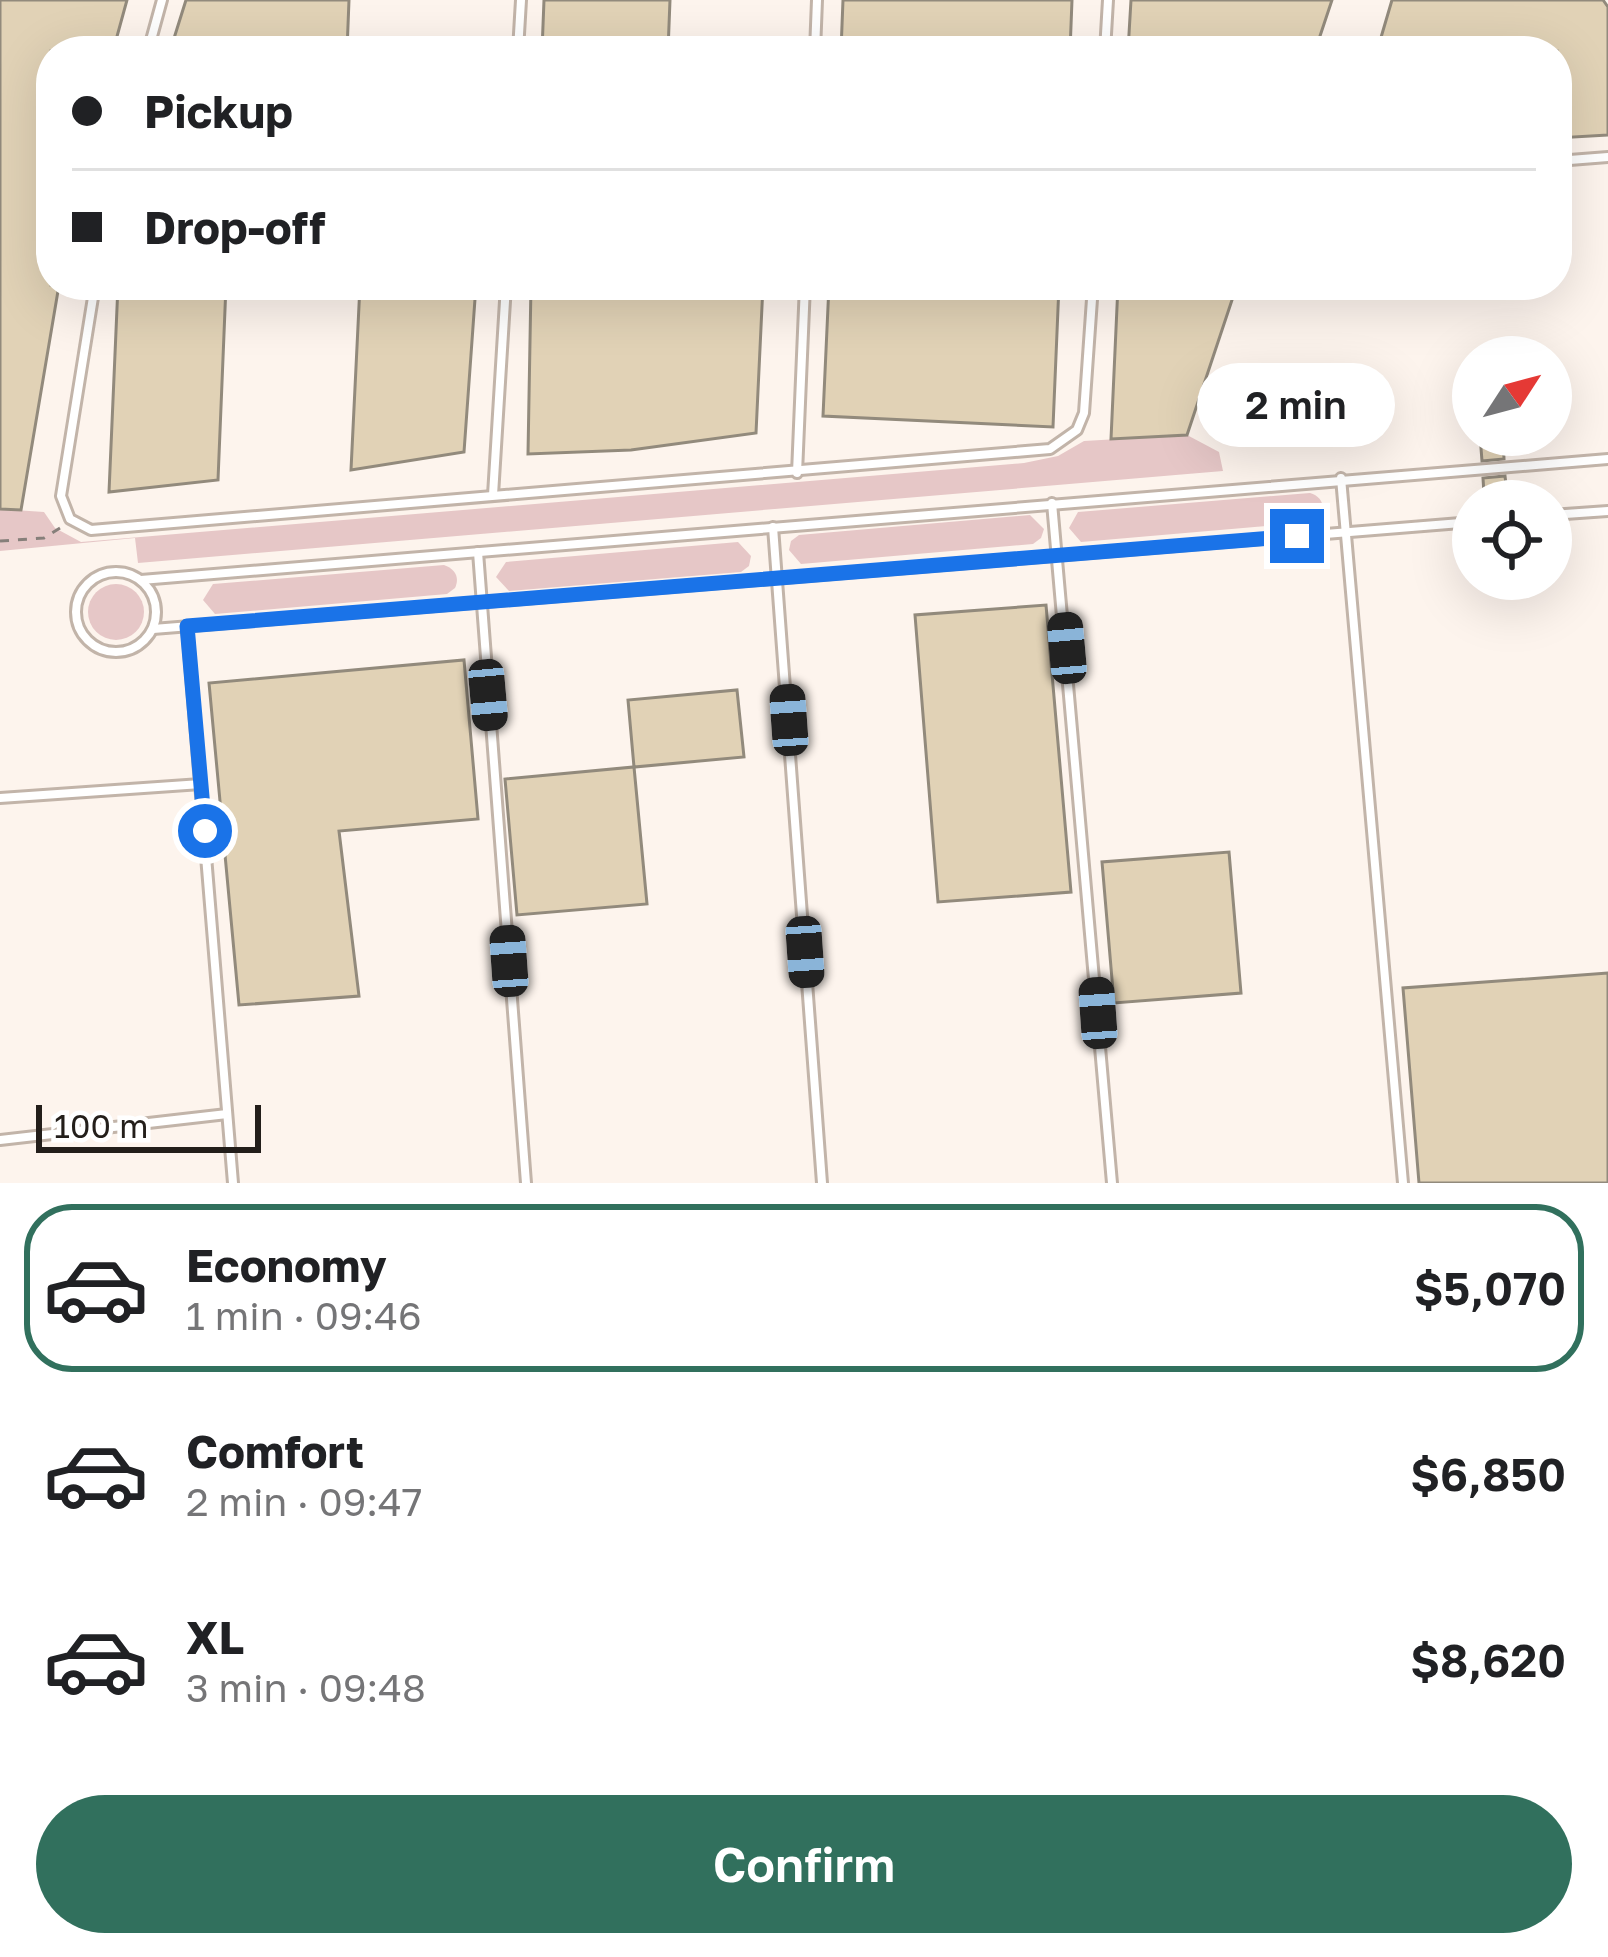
<!DOCTYPE html>
<meta charset="utf-8">
<style>
:root{--surface:#fff;--page:#f2f2f2;--text:#202124;--muted:#757577;--line:#e0e0e0;--accent:#31705d}
body{margin:0;font-family:"Golos Text",sans-serif;background:var(--page);color:var(--text);height:100vh;display:flex;flex-direction:column;font-size:45px;white-space:nowrap}
*{box-sizing:border-box;margin:0}
p{font-size:39px;color:var(--muted)}
.icon{flex:none;width:66px;height:66px;fill:none;stroke:currentColor;stroke-width:2;stroke-linecap:round;stroke-linejoin:round}
.map{position:relative;height:1183px;overflow:hidden}
.drawer{display:flex;flex-direction:column;background:var(--surface);flex:1}
.drawer>*{flex:none}
.hud{position:absolute;left:36px;top:36px;width:1536px;height:264px;border-radius:48px;box-shadow:0 12px 48px #0002;display:grid;align-content:center;height:264px;padding:0 36px;background:var(--surface)}
.needle{width:78px;rotate:54deg}
.controls{position:absolute;left:1452px;top:336px;display:grid;gap:24px}
.controls a{display:grid;place-items:center;width:120px;height:120px;border-radius:50%;background:var(--surface);box-shadow:0 12px 48px #0002;font-size:60px}
.scale{position:absolute;left:36px;bottom:30px;width:225px;box-sizing:border-box;padding-left:12px;border:6px solid #231e1a;border-top:0;font-size:33px;line-height:42px;white-space:nowrap;color:#231e1a;-webkit-text-stroke:9px #fff;paint-order:stroke}
.end{position:absolute;width:54px;height:54px;margin:-27px;border:15px solid #1a73e8;background:#fff;box-shadow:0 0 0 6px #fff}
.from{border-radius:50%}
.bubble{position:absolute;height:84px;border-radius:42px;background:var(--surface);box-shadow:0 12px 48px #0002;font-size:39px;font-weight:600;line-height:84px;text-align:center}
.car{position:absolute;width:36px;height:72px;margin:-36px -18px;border-radius:15px;box-shadow:0 0 9px 3px #0007;background:linear-gradient(#222 24%,#8ab4d8 0 40%,#222 0 76%,#8ab4d8 0 86%,#222 0)}
.hud b{display:flex;align-items:center;gap:42px;height:114px;font-size:45px}
.hud b+b{border-top:3px solid var(--line)}
.hud i{width:30px;height:30px;background:var(--text)}
ul{padding:21px 0 0;list-style:none}
li{display:flex;align-items:center;gap:36px;height:168px;margin:0 24px 18px;padding:0 12px;border:6px solid transparent;border-radius:48px}
li div{flex:1}
li b{display:block;font-size:45px}
li em{font-style:normal;font-weight:600}
li.on{border-color:var(--accent)}
li>.icon{width:108px;height:108px;stroke-width:1.5}
.cta{display:flex;gap:24px;margin-top:auto;padding:24px 36px}
.cta a{flex:1;height:138px;border-radius:72px;background:var(--accent);color:#fff;font-size:48px;font-weight:600;line-height:138px;text-align:center}
.map>svg:first-child{display:block}
.green{fill:#e6c7c7}
.building{fill:#e1d2b6;stroke:#928a7c;stroke-width:3}
.lines{fill:none;stroke-linecap:round;stroke-linejoin:round}
.lane-casing{stroke:#c2b4a9;stroke-width:14}
.path{stroke:#867f7a;stroke-width:3;stroke-dasharray:9 9;stroke-linecap:butt}
.lane{stroke:#fff;stroke-width:8}
.route{stroke:#1a73e8;stroke-width:15}
</style>
<div class="map">
<svg width="1608" height="1183" viewBox="0 0 1608 1183">
<rect width="100%" height="100%" fill="#fdf4ed"/>
<g class="green">
<path d="M1187,435L1219,452L1223,471L138,563L135,538L0,551V509L44,512L55,528L81,542L1024,463L1058,456L1084,441Z"/>
<path d="M1310,493C1321,496 1326,506 1321,516L1313,522L1081,542L1069,528L1078,512Z"/>
<path d="M1030,515L1044,529L1041,538L1033,544L801,564L789,550L791,541L799,535Z"/>
<path d="M738,542L751,556L749,566L741,572L509,591L496,577L506,562Z"/>
<path d="M444,565C455,569 460,577 455,588L447,594L215,614L203,600L213,584Z"/>
<circle cx="116" cy="612" r="28"/>
</g>
<g class="building">
<path d="M0,0H127L113,51H51V285H59L21,510L0,509Z"/>
<path d="M186,0H349L347,51H170Z"/>
<path d="M544,0H670L668,51H542Z"/>
<path d="M843,0H1072L1070,51H841Z"/>
<path d="M1131,0H1332L1315,51H1128Z"/>
<path d="M1392,0H1603L1608,7V135L1557,138V51H1377Z"/>
<path d="M118,285H226L218,480L109,492Z"/>
<path d="M360,285H476L464,452L351,470Z"/>
<path d="M531,285H763L756,433L631,450L528,454Z"/>
<path d="M829,285H1059L1053,427L823,416Z"/>
<path d="M1118,285H1237L1187,435L1111,439Z"/>
<path d="M1480,435H1503L1504,459L1482,461Z"/>
<path d="M1505,476L1507,493L1484,494L1483,478Z"/>
<path d="M1046,605L1071,892L938,902L915,615Z"/>
<path d="M464,660L478,819L339,831L359,996L239,1005L209,683Z"/>
<path d="M737,690L744,757L634,767L628,700Z"/>
<path d="M634,767L647,904L517,915L505,779Z"/>
<path d="M1229,852L1241,993L1114,1003L1102,862Z"/>
<path d="M1608,973V1183H1419L1403,988Z"/>
</g>
<g class="lines">
<g class="lane-casing">
<g id="lane">
<path d="M148,51L162,0"/>
<path d="M518,51L521,0"/>
<path d="M815,51L817,0"/>
<path d="M1105,51L1108,0"/>
<path d="M1557,161L1608,157"/>
<path d="M95,285L61,496L70,519L91,530L1050,449L1077,430L1084,413L1093,285"/>
<path d="M797,473L805,285"/>
<path d="M1341,478L1403,1183"/>
<path d="M493,495L506,285"/>
<path d="M1052,503L1112,1183"/>
<path d="M1551,515L1608,511"/>
<path d="M773,527L822,1183"/>
<path d="M478,552L526,1183"/>
<circle cx="116" cy="612" r="40"/>
<path d="M141,580L1608,459"/>
<path d="M187,626L233,1183"/>
<path d="M153,629L1473,522"/>
<path d="M0,798L201,784"/>
<path d="M0,1140L227,1114"/>
</g>
</g>
<path class="path" d="M0,541L44,538L60,528"/>
<use href="#lane" class="lane"/>
</g>
<g class="lines">
<path class="route" d="M205,831L187,626L1297,536"/>
</g>
</svg>
<div class="controls">
<a><svg class="needle" viewBox="-14 -14 28 28"><path d="M0-13l5 13h-10z" fill="#e53935"/><path d="M0 13l5-13h-10z" fill="#757577"/></svg></a>
<a><svg class="icon" aria-label="locate" viewBox="0 0 24 24"><circle cx="12" cy="12" r="6"/><path d="M12 2v4M12 18v4M2 12h4M18 12h4"/></svg></a>
</div>
<div class="scale">100 m</div>
<i class="end from" style="left:205px;top:831px"></i>
<i class="end" style="left:1297px;top:536px"></i>
<div class="bubble" style="left:1197px;top:363px;width:198px">2 min</div>
<i class="car" style="left:1067px;top:648px;rotate:355deg"></i>
<i class="car" style="left:488px;top:695px;rotate:175deg"></i>
<i class="car" style="left:789px;top:720px;rotate:356deg"></i>
<i class="car" style="left:805px;top:952px;rotate:176deg"></i>
<i class="car" style="left:509px;top:961px;rotate:356deg"></i>
<i class="car" style="left:1098px;top:1013px;rotate:356deg"></i>
<div class="hud">
<b><i class="from"></i>Pickup</b>
<b><i></i>Drop-off</b>
</div>
</div>
<section class="drawer">
<ul>
<li class="on"><svg class="icon" aria-label="car" viewBox="0 0 24 24"><path d="M5 17H2v-5l4-1 3-4h7l3 4 3 1v5h-3M9 17h6M6 11h13"/><circle cx="7" cy="17" r="2"/><circle cx="17" cy="17" r="2"/></svg><div><b>Economy</b><p>1 min · 09:46</p></div><em>$5,070</em></li>
<li><svg class="icon" aria-label="car" viewBox="0 0 24 24"><path d="M5 17H2v-5l4-1 3-4h7l3 4 3 1v5h-3M9 17h6M6 11h13"/><circle cx="7" cy="17" r="2"/><circle cx="17" cy="17" r="2"/></svg><div><b>Comfort</b><p>2 min · 09:47</p></div><em>$6,850</em></li>
<li><svg class="icon" aria-label="car" viewBox="0 0 24 24"><path d="M5 17H2v-5l4-1 3-4h7l3 4 3 1v5h-3M9 17h6M6 11h13"/><circle cx="7" cy="17" r="2"/><circle cx="17" cy="17" r="2"/></svg><div><b>XL</b><p>3 min · 09:48</p></div><em>$8,620</em></li>
</ul>
<div class="cta"><a>Confirm</a></div>
</section>
